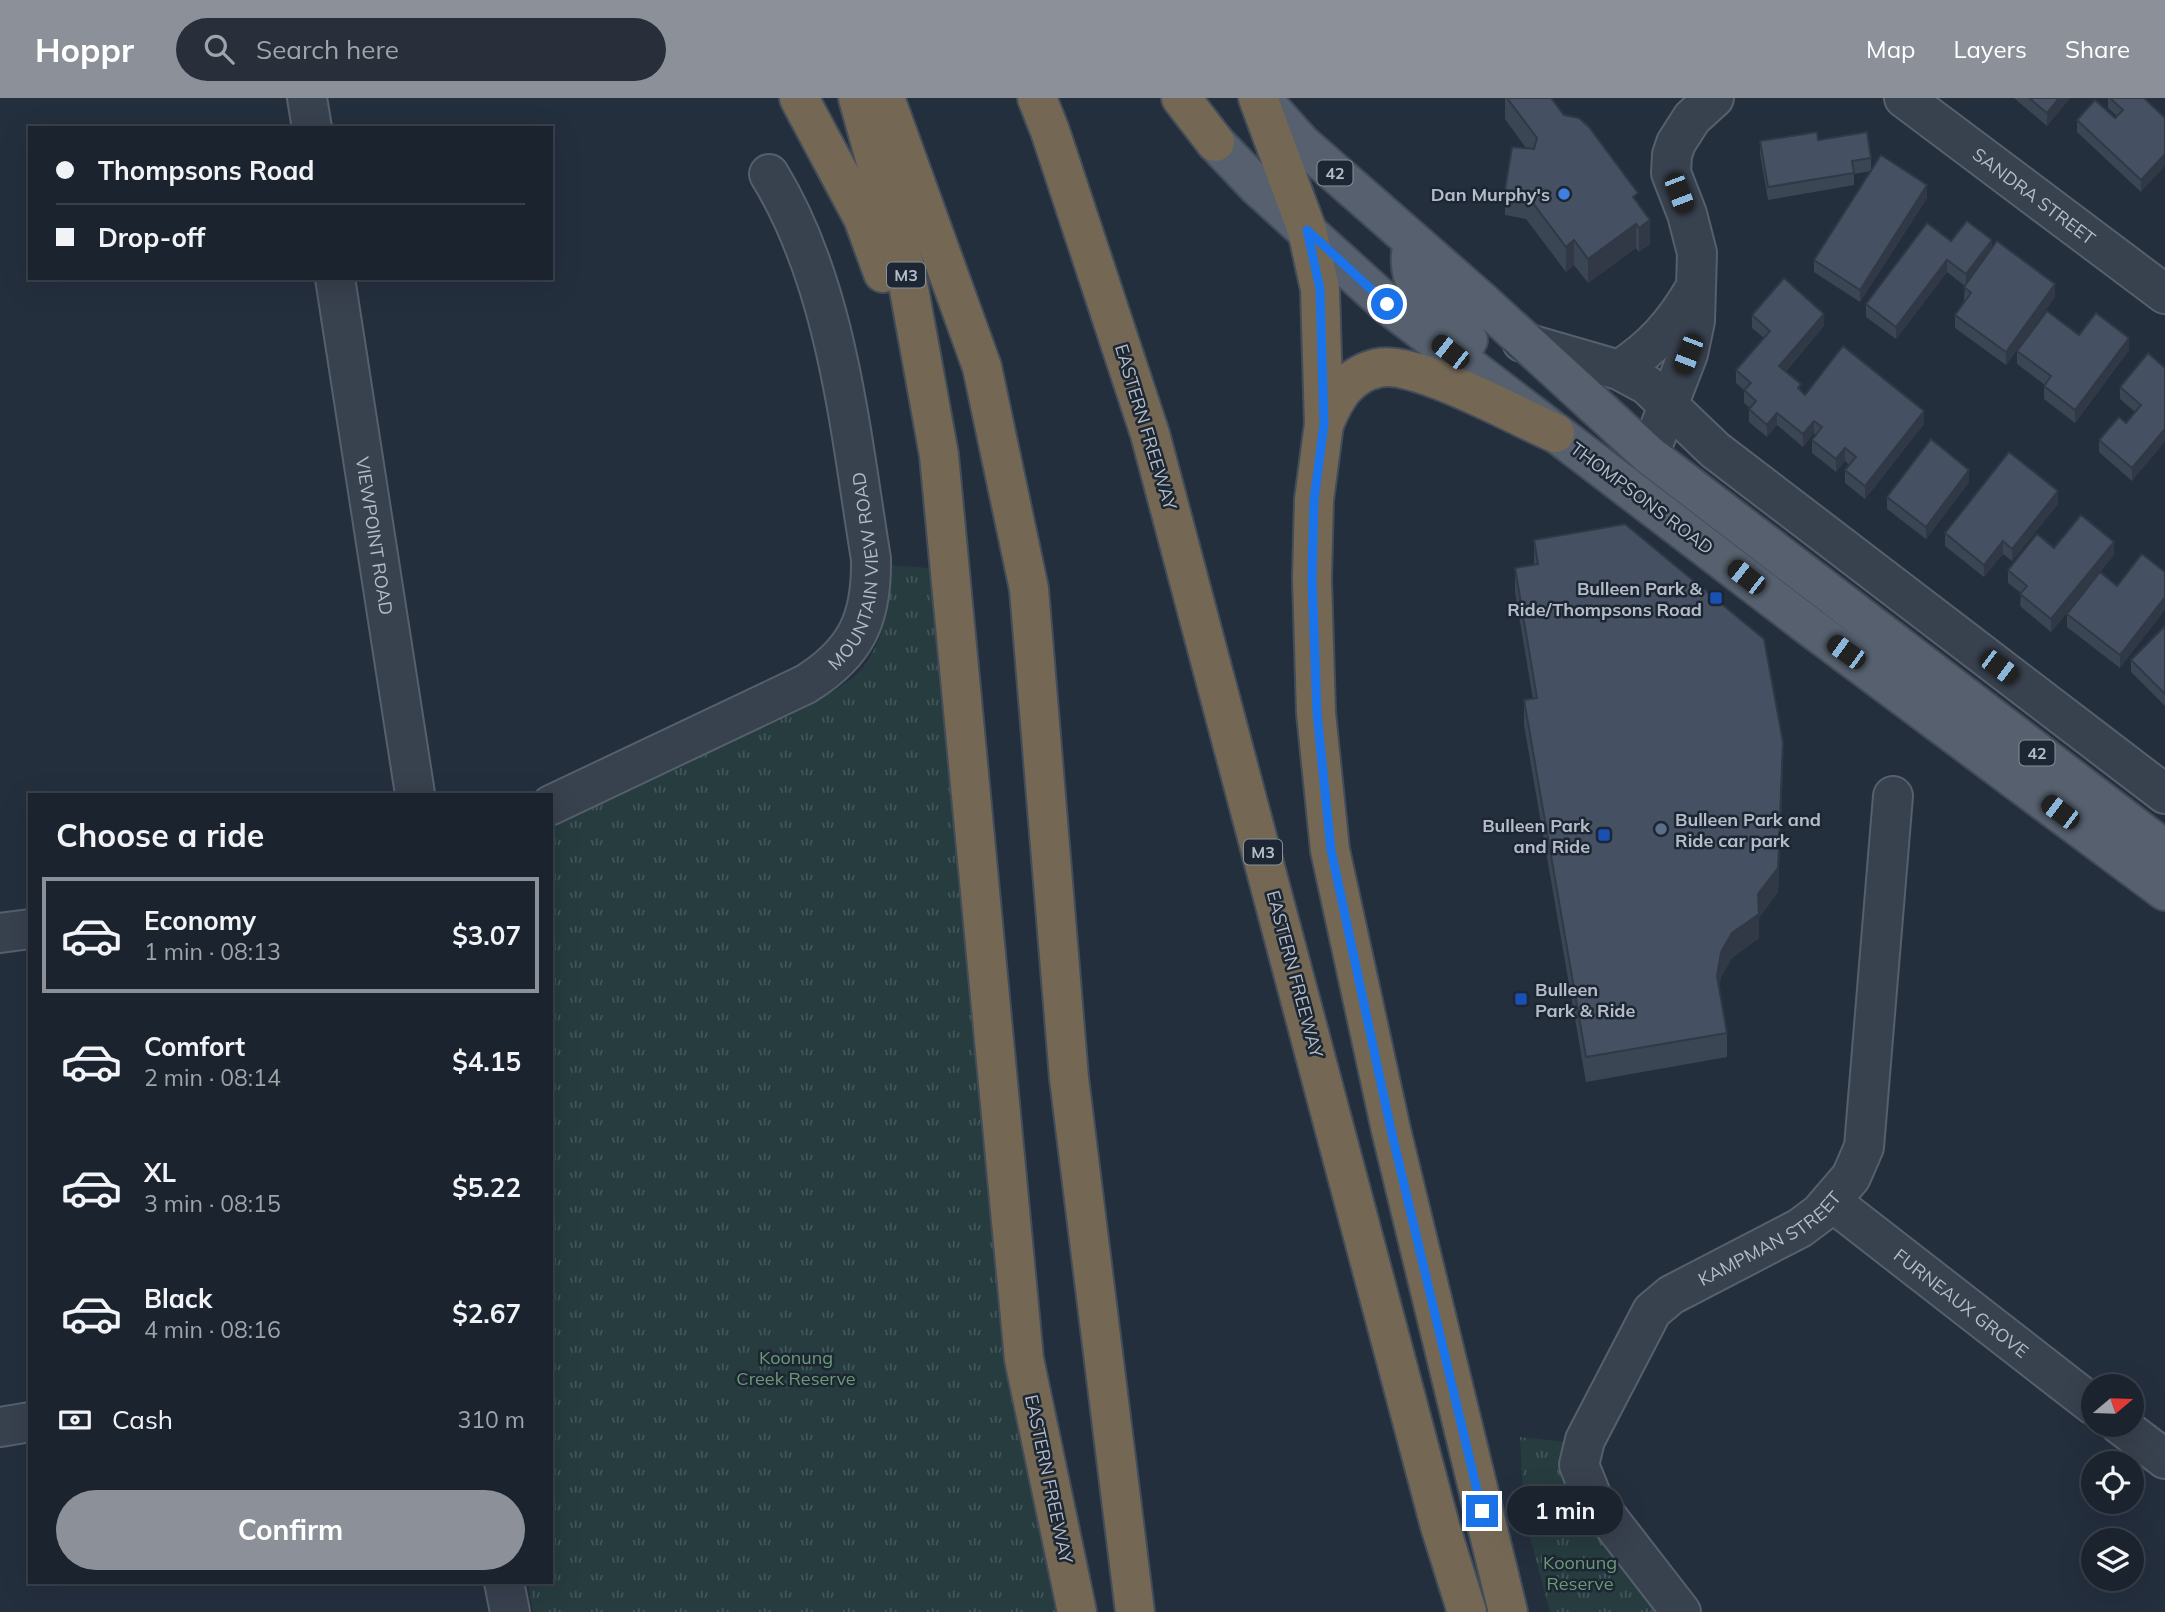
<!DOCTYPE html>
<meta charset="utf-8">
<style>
:root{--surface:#1b232e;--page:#282f3a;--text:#f1f3f6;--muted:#a0a4aa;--line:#39404a;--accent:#8c9099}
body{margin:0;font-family:Mulish,sans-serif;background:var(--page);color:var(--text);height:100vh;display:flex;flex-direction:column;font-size:26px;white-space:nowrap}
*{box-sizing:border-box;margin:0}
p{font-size:23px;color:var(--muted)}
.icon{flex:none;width:38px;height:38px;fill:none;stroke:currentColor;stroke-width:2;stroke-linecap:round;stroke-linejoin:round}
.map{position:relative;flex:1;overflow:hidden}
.details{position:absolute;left:28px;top:695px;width:525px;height:791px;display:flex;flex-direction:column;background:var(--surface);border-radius:0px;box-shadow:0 7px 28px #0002,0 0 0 2px var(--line)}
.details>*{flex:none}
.hud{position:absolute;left:28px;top:28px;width:525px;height:154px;border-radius:0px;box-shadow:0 7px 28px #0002,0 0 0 2px var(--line);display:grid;align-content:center;height:154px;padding:0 28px;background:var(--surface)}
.needle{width:46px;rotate:71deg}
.fabs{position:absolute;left:2081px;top:1276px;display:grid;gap:14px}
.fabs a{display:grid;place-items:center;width:63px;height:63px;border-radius:50%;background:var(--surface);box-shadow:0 7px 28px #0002,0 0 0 2px var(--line);font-size:35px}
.end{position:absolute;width:32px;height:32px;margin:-16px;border:9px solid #1a73e8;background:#fff;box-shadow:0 0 0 4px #fff}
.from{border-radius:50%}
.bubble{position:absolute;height:49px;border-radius:24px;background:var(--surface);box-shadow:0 7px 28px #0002,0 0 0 2px var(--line);font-size:23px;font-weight:700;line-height:49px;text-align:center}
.car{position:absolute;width:21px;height:42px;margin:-21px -10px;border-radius:9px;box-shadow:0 0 5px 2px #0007;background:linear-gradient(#222 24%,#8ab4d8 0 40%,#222 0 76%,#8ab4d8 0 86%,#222 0)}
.hud b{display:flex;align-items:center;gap:24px;height:66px;font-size:26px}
.hud b+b{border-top:2px solid var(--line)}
.hud i{width:18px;height:18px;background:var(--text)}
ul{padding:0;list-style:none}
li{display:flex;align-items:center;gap:21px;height:116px;margin:0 14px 10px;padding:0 14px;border:4px solid transparent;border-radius:0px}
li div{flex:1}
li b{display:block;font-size:26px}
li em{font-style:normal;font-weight:700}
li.on{border-color:var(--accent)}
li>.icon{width:63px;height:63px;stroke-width:1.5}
h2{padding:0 28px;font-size:32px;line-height:84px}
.pay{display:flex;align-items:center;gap:18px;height:77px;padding:0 28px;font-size:26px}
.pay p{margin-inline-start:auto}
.primary-button{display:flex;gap:14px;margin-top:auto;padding:14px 28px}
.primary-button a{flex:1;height:80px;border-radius:42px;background:var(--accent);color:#fff;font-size:28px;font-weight:700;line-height:80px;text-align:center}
header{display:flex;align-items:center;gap:42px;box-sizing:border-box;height:98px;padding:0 35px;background:var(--accent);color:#fff}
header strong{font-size:33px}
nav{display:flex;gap:38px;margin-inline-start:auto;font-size:24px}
.search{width:490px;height:63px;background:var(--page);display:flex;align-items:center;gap:18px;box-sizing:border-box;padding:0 24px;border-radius:38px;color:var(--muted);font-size:26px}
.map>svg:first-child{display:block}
.park{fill:url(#park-tufts)}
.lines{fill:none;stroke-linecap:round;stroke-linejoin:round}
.minor-casing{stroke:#565f6c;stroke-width:42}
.major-casing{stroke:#414a57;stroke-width:42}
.highway-casing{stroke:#434c59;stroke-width:42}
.minor{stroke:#38414e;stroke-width:38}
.major{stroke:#56606e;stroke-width:38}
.highway{stroke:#746855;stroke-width:38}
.wall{fill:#3b4654}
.shaded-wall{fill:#303945}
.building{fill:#455162;stroke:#303945;stroke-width:2}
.route{stroke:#1a73e8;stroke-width:9}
.shop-dot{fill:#3f7fe0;stroke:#1d2633;stroke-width:2.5}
.transit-dot{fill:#1a4fb4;stroke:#1d2633;stroke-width:2.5}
.service-dot{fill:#5c6f8a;stroke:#1d2633;stroke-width:2.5}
.labels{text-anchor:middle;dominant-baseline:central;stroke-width:5;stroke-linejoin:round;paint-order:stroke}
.shield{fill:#1d2633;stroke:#878f9c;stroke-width:2}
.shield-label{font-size:16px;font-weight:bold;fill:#b4bcc9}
.poi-label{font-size:18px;font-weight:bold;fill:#b4bcc9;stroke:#1d2633;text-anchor:end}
.street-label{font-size:18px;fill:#b4bcc9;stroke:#1d2633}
.park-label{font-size:18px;fill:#6b9a76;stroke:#1d2633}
</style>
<header>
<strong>Hoppr</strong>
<div class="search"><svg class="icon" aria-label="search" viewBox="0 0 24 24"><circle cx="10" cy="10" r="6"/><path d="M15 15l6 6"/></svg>Search here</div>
<nav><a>Map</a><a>Layers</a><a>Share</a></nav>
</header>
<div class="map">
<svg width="2165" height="1514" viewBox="0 0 2165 1514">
<defs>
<pattern id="park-tufts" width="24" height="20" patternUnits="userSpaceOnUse" patternTransform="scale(1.75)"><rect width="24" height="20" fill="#263c3f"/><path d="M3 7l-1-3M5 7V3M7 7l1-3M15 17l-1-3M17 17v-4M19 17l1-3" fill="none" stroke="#435659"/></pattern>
</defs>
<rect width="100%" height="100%" fill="#242f3e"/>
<g class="park">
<path d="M890,467L953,472L1062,1514H533L528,1484H551V724C626,693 700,658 773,622C804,607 847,593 867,564C887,534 889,502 890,467Z"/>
<path d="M1520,1339L1567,1344L1659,1514H1550L1524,1417Z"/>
</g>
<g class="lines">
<g class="minor-casing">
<g id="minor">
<path d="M307,0L312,30"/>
<path id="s1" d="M1904,0L2165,196"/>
<path id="s2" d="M335,180L415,696"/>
<path d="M1522,244L1619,272L1647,287L1715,352L2165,696"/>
<path d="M1619,272C1653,250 1674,226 1694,192"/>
<path d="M1649,357L1688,256L1695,223L1697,155L1687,116L1671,75L1672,57L1676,45L1692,20L1714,0"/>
<path id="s3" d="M551,707L806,586C857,554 872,520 871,461C850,333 838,189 769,76"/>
<path d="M0,835L30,831"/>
<path id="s4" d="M1832,1104L2093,1307"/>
<path d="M2119,1326L2165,1361"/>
<path d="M0,1329L30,1324"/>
<path d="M504,1484L510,1514"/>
<path id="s5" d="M1681,1514L1592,1399L1579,1367L1585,1342L1652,1213L1671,1197L1800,1130L1820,1115L1851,1079L1864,1049L1893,698"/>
</g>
</g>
<g class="major-casing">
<g id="major">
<path d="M1261,0L1301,45L1480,202L1649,357L2165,752"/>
<path d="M1215,44L1257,88L1387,206L1805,525L2165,793"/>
<path d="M1413,145C1401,192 1438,212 1468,242"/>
</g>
</g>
<g class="highway-casing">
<g id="highway">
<path d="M799,0L863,120L883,175"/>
<path d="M858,0L905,169L939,357L1024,1261L1077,1514"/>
<path d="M885,0L982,269L1029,491L1069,980L1135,1514"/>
<path d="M1037,0L1050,33L1150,336L1440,1428L1467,1514"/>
<path d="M1181,0L1215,44"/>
<path d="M1258,0L1307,132L1320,191L1324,326L1314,402L1312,480L1316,615L1330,752L1391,1032L1508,1514"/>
<path d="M1324,326C1335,300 1347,277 1378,270C1414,261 1518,319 1555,335"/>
</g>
</g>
<use href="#minor" class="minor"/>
<use href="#major" class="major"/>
<use href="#highway" class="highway"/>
</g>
<g class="wall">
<path d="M1505,0H1551L1564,17L1638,104L1650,146L1639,154L1636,150L1588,185L1574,167L1566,174L1526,121L1505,117V92L1526,50L1505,21Z"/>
<path d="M2014,0H2070L2047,28Z"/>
<path d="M2108,0H2144L2141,94L2077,34V22L2115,20L2117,18L2108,10Z"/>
<path d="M1818,42L1871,60V73L1854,76V87L1768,102L1760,56V43Z"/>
<path d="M1927,100L1860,204L1814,174V162Z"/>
<path d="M1951,143L1992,151L2055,199L2006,267L1955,230V217L1965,203L1964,202L1965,188L1947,174L1896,241L1866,219V206Z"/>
<path d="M1752,217L1824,228L1786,273L1805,297L1924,326L1865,401L1845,385V372L1849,367L1845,363L1836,374L1812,355V342L1816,337L1814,335L1803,349L1777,327L1767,339L1749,324V311L1750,310L1744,305V292L1736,285V272L1764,240L1752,230Z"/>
<path d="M2079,237L2129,252L2075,325L2044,301V288L2045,287L2017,266V253Z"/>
<path d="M2165,270L2132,383L2099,354V342L2126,325L2135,314L2120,301V289Z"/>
<path d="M1969,384L1926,441L1887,411V399Z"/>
<path d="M2058,406L2012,463L2003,456L1984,479L1945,448V435Z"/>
<path d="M1534,442L1783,668L1778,794L1759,820V840L1732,860L1721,879L1719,890L1727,935V959L1586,984L1524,627V602L1533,601L1515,494V470L1534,467Z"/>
<path d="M2054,450L2114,457L2051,534L2020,508L2021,495L2008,485V472Z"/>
<path d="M2142,456L2120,570L2067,529V516L2117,488Z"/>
<path d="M2165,528V608L2131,574V562Z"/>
</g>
<g class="shaded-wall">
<path d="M2059,0H2070L2047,28V15Z"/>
<path d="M2165,56V68L2141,94V82Z"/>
<path d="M1927,87V100L1860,204V192Z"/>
<path d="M1650,122V146L1639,154V130Z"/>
<path d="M1636,126V150L1588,185V161Z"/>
<path d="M1574,142V167L1566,174V149Z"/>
<path d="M1992,142V155L1966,189V176Z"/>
<path d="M1947,162V174L1896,241V229Z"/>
<path d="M2055,186V199L2006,267V254Z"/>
<path d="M1824,216V228L1779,280V268Z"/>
<path d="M2129,240V252L2075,325V312Z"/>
<path d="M1924,313V326L1865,401V388Z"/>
<path d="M1777,315V327L1767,339V327Z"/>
<path d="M1814,323V335L1803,349V336Z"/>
<path d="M2165,331V344L2132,383V370Z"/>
<path d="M1845,350V363L1836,374V361Z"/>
<path d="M1969,372V384L1926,441V429Z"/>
<path d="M2058,393V406L2012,463V451Z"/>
<path d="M2003,443V456L1984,479V467Z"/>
<path d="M2114,444V457L2051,534V521Z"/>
<path d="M2165,499V512L2120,570V557Z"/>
<path d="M1783,644L1778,794L1759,820V840L1732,860L1721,879L1717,903V878L1721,854L1732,835L1758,796Z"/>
</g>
<g class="building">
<path d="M1507,0H1551L1564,17L1579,20L1589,29L1638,95L1633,99L1650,122L1639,130L1636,126L1588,161L1574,142L1566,149L1526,96L1505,92L1512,49L1534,51L1537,40Z"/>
<path d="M2029,0H2059L2047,15Z"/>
<path d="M2110,0H2144L2165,20V56L2141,82L2077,22L2095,2L2115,20L2123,12Z"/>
<path d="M1817,34L1818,42L1867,34L1871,60L1852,63L1854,75L1768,89L1760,43Z"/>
<path d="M1881,57L1927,87L1860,192L1814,162Z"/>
<path d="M1967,123L1992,142L1966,176L1947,162L1896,229L1866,206L1927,125L1951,143Z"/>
<path d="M1997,143L2055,186L2006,254L1955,217L1971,195L1964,189Z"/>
<path d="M1784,180L1824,216L1779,268L1801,286L1798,290L1805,297L1843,248L1924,313L1865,388L1845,372L1856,359L1845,350L1836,361L1812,342L1822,329L1814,323L1803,336L1777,315L1767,327L1749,311L1756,303L1744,292L1751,285L1736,272L1770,233L1752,217Z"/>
<path d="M2047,213L2079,237L2096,215L2129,240L2075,312L2044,288L2051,278L2017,253Z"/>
<path d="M2148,255L2165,270V331L2132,370L2099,342L2119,319L2126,325L2141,307L2120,289Z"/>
<path d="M1931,341L1969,372L1926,429L1887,399Z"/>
<path d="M2009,354L2058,393L2012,451L2003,443L1984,467L1945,435Z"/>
<path d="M2081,417L2114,444L2051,521L2020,496L2027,488L2008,472L2037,436L2054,450Z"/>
<path d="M1625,426L1764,541L1783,644L1778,770L1758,796L1759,816L1732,835L1721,854L1717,878L1727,935L1586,959L1524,602L1537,600L1515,470L1538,466L1534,442Z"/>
<path d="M2142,456L2165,474V499L2120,557L2067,516L2100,474L2117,488Z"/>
<path d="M2165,528V596L2131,562Z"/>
</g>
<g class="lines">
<path class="route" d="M1387,206L1307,132L1320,191L1324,326L1314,402L1312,480L1317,615L1331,752L1391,1032L1482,1413"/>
</g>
<circle class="shop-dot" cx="1564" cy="96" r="7"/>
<g class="transit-dot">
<rect x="1709" y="493" width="14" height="14" rx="3.5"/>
<rect x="1597" y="730" width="14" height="14" rx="3.5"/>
<rect x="1514" y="894" width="14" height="14" rx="3.5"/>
</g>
<circle class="service-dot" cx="1661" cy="731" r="7"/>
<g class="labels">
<g class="shield">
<rect x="1317.5" y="62.5" width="35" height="25" rx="5"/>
<rect x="887" y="164.5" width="38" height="25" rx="5"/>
<rect x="2019.5" y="642.5" width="35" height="25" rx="5"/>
<rect x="1244" y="741.5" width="38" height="25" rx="5"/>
</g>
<g class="shield-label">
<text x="1335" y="75">42</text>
<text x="906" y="177">M3</text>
<text x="2037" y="655">42</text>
<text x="1263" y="754">M3</text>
</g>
<g class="poi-label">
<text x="1550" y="96">Dan Murphy's</text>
<text x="1702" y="490">Bulleen Park &amp;<tspan x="1702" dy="21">Ride/Thompsons Road</tspan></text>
<text x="1675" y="721" text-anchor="start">Bulleen Park and<tspan x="1675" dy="21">Ride car park</tspan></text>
<text x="1590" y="727">Bulleen Park<tspan x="1590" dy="21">and Ride</tspan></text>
<text x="1535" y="891" text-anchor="start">Bulleen<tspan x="1535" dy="21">Park &amp; Ride</tspan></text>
</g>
<g class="street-label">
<text stroke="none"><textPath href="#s1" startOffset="163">SANDRA STREET</textPath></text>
<text transform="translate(1146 329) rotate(73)">EASTERN FREEWAY</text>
<text transform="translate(1642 400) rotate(37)">THOMPSONS ROAD</text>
<text stroke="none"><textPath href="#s2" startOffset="261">VIEWPOINT ROAD</textPath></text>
<text stroke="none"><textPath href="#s3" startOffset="416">MOUNTAIN VIEW ROAD</textPath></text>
<text transform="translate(1295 876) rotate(75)">EASTERN FREEWAY</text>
<text stroke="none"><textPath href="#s5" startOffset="490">KAMPMAN STREET</textPath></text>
<text stroke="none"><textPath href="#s4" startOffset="164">FURNEAUX GROVE</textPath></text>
<text transform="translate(1049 1381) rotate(78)">EASTERN FREEWAY</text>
</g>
<g class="park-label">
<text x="796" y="1259">Koonung<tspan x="796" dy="21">Creek Reserve</tspan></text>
<text x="1580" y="1464">Koonung<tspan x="1580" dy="21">Reserve</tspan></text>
</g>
</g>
</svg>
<div class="fabs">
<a><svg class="needle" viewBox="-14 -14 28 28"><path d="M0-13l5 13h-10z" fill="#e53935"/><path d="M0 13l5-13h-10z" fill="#a0a4aa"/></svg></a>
<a><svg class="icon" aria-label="locate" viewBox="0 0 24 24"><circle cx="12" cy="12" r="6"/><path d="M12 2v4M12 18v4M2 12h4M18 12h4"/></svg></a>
<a><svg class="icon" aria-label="layers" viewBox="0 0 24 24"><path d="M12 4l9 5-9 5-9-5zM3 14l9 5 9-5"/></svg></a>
</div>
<i class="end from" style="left:1387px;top:206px"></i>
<i class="end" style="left:1482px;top:1413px"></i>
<div class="bubble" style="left:1507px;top:1388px;width:116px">1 min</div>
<i class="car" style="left:1679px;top:95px;rotate:159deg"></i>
<i class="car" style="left:1450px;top:254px;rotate:308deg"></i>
<i class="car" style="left:1688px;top:256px;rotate:201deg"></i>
<i class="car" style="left:1746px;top:479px;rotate:308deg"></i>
<i class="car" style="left:1846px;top:554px;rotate:306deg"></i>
<i class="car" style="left:1999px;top:569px;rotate:127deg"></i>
<i class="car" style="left:2060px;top:714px;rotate:307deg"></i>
<div class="hud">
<b><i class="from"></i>Thompsons Road</b>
<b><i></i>Drop-off</b>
</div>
<section class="details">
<h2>Choose a ride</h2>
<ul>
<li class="on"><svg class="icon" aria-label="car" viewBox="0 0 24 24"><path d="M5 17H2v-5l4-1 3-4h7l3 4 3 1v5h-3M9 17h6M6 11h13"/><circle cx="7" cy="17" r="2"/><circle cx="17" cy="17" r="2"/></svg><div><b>Economy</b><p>1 min · 08:13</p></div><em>$3.07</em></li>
<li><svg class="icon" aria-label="car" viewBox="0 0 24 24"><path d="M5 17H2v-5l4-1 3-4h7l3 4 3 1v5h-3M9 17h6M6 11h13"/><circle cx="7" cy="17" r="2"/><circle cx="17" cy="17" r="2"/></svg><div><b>Comfort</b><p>2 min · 08:14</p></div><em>$4.15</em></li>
<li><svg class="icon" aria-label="car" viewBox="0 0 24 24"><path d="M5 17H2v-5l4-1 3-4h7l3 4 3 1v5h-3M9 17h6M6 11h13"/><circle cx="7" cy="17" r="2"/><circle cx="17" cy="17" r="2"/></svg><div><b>XL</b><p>3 min · 08:15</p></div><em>$5.22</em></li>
<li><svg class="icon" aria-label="car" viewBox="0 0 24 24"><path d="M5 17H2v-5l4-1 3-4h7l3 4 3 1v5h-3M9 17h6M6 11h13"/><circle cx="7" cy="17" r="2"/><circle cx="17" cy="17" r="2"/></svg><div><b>Black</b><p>4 min · 08:16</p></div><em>$2.67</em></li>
</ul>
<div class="pay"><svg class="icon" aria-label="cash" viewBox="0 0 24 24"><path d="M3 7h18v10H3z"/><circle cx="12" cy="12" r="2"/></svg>Cash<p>310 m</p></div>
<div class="primary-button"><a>Confirm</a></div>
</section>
</div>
